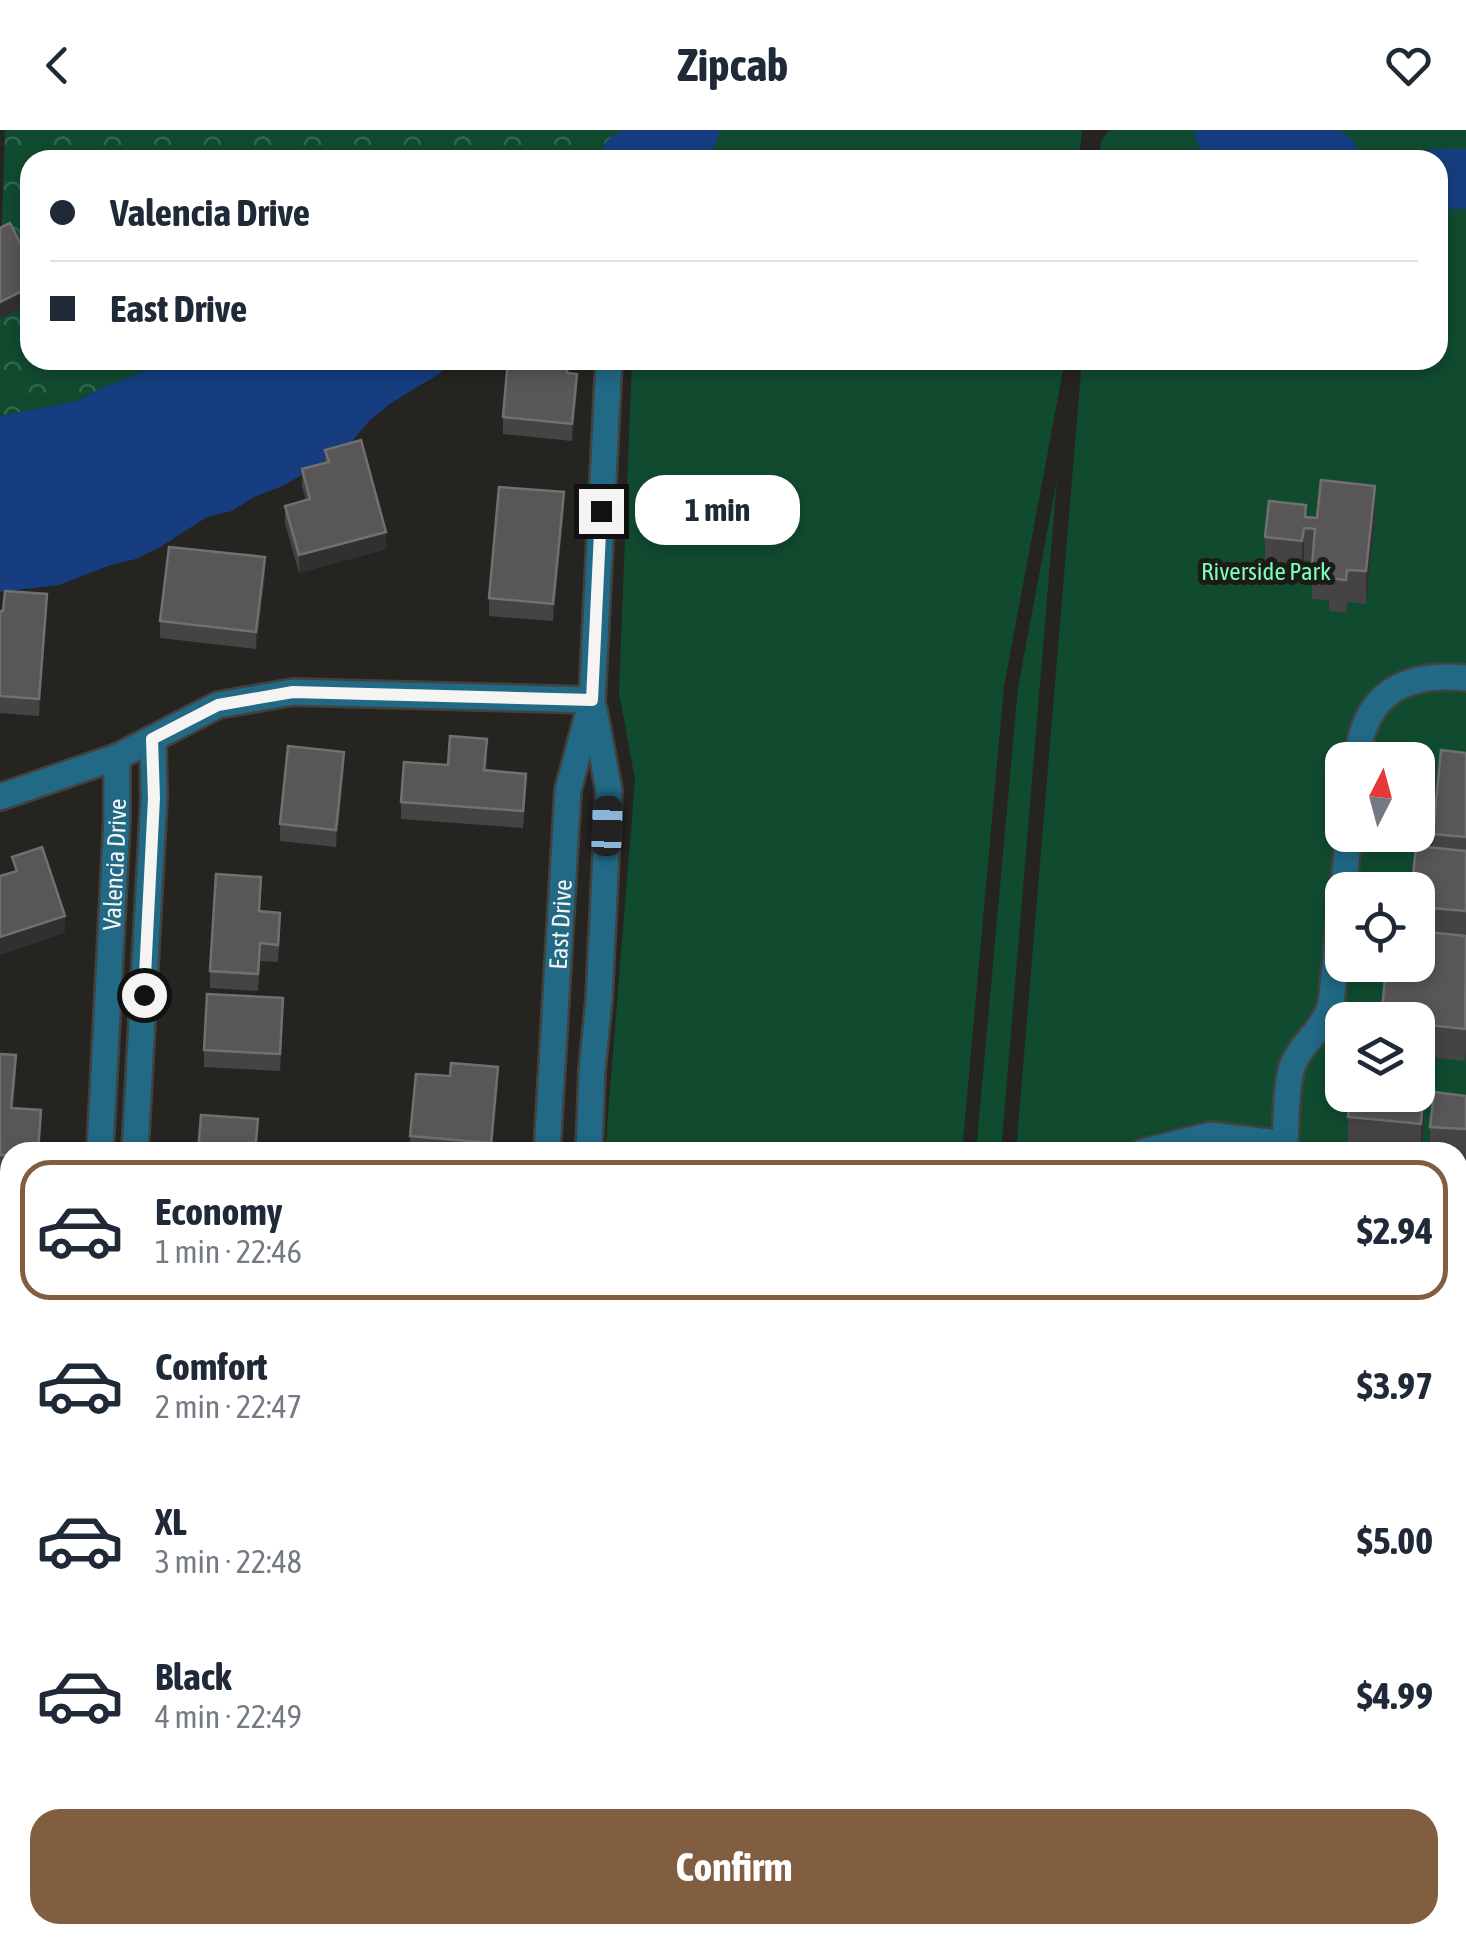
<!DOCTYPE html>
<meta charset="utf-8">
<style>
:root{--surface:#fff;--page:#f6f6f7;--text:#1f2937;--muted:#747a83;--line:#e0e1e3;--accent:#825e41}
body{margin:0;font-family:"Asap Condensed",sans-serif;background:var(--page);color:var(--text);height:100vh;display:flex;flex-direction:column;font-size:38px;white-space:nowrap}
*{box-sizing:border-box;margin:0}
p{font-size:32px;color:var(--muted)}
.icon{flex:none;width:55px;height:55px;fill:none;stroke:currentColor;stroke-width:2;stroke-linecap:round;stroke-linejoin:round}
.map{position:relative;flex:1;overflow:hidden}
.details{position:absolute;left:0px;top:1012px;width:1468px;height:802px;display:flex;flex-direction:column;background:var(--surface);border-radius:30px 30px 0 0;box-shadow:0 5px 15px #0003}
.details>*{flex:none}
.banner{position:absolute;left:20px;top:20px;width:1428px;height:220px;border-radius:30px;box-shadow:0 5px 15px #0003;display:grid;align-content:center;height:220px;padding:0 30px;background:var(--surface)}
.needle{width:65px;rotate:6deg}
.fabs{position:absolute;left:1325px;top:612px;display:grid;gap:20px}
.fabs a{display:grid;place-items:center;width:110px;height:110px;border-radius:20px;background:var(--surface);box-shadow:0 5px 15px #0003;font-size:50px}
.end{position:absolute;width:45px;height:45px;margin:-22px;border:12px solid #f5f4f2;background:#111;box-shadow:0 0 0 5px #111}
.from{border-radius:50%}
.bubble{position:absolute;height:70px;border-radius:30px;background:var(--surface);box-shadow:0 5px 15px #0003;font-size:32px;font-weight:700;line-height:70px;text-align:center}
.car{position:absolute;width:30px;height:60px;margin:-30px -15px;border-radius:12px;box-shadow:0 0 8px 2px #0007;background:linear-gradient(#222 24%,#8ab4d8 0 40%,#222 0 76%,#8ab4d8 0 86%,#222 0)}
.banner b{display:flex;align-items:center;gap:35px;height:95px;font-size:38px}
.banner b+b{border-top:2px solid var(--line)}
.banner i{width:25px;height:25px;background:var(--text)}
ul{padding:18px 0 0;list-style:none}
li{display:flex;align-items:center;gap:30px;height:140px;margin:0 20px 15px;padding:0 10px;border:5px solid transparent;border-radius:30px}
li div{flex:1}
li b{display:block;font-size:38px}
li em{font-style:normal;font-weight:700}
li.selected{border-color:var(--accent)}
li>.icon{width:90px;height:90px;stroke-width:1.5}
.button{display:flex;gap:20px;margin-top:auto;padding:20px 30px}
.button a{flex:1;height:115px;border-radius:30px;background:var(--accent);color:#fff;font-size:40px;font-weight:700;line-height:115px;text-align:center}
header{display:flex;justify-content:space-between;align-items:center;height:130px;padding:0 30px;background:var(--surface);font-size:45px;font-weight:700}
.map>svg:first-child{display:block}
.built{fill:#322d25}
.forest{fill:url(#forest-crowns)}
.park{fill:#104b30;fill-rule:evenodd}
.water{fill:#153d7f}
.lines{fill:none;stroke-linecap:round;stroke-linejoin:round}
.river{stroke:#153d7f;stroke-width:60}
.minor-casing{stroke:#43413e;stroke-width:30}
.minor{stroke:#216985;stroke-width:25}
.wall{fill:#464345}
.shaded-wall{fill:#312f2f}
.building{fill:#595658;stroke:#716f70;stroke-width:2.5}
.route{stroke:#f5f4f2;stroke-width:12}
.labels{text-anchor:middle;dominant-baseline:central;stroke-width:10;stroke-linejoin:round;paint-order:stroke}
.park-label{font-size:25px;fill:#79febb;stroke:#1c1b18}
.street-label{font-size:25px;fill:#f5f4f2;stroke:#1c1b18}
</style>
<header><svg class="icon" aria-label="back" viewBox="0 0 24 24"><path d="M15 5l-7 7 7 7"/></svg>Zipcab<svg class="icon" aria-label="heart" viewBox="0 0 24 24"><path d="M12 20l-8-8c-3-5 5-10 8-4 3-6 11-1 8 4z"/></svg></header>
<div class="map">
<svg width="1466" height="1813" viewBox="0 0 1466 1813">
<defs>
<pattern id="forest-crowns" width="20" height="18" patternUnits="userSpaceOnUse" patternTransform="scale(2.5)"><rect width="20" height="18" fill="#104b30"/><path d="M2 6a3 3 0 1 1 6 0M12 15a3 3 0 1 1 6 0" fill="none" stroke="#33664e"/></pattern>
</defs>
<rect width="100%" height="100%" fill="#262421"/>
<path class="built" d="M126,1805H439L520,1813H125Z"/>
<path class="forest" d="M5,0H627L626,25L619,30H30V230H173L104,257L77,271L0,286V99L2,94Z"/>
<g class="park">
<path d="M642,0H1082L1079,30H641Z"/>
<path d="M1109,0H1466V1462L1458,1544V1022H1016L1082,230H1438V30H1099L1101,11ZM1342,630H1418V705H1342ZM1342,760H1418V835H1342ZM1342,890H1418V965H1342Z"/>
<path d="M632,230H1065L1004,556L962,1022H605L635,650L619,562Z"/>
<path d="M1057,349L1001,1022H976L1018,558Z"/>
<path d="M537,1805H752L763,1813H536Z"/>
<path d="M779,1805H915V1813H790Z"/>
<path d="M953,1805H1438V1813H952Z"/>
</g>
<path class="water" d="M173,230H451L439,244L391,273L369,291L350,314L306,343L280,357L254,367L232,381L207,387L162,416L136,429L111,435L59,455L0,462V286L77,271L104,257Z"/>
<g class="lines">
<g class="river">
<path d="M1224,0L1245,8L1330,30"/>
<path d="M630,30L689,0"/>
<path d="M1438,49H1466"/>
</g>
<g class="minor-casing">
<g id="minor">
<path d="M1357,630C1364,564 1403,542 1466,548"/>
<path d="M0,667L117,627L218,575L293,562L592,570"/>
<path d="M1343,760L1349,705"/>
<path d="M1285,1014C1286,993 1286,952 1293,934C1303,911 1322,902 1331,874L1342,769"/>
<path id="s1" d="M100,1022L117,688V627"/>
<path d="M135,1022L154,667L153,609"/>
<path id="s2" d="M547,1022L568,660L592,570L609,230"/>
<path d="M589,1022L592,940L599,870L609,661L594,580"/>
<path d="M1143,1022L1211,1005L1285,1014L1284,1022"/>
<path d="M1458,1085L1466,1086"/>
<path d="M0,1268H10"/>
<path d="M1458,1585H1466"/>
<path d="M0,1753L10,1754"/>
<path d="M611,1805L680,1810L692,1813"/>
<path d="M1336,1805L1401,1813"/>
<path d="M411,1813L412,1805"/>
<path d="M1059,1813L1060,1805"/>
<path d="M1267,1813L1276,1805"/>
<path d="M1458,1813L1466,1715"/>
</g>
</g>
<use href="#minor" class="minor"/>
</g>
<g class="wall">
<path d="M508,230H570L568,243L577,261L572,311L503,304V287Z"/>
<path d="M325,320L386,419L299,443L285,393V376L306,370L302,356V339L325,332Z"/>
<path d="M564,380L553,491L489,486V468Z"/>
<path d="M1306,387L1375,389L1366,474L1347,472L1346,483L1329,481V470L1312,469V431L1304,430L1302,444L1265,440V407Z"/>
<path d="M265,445L256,519L160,508V491Z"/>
<path d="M0,481H47L39,586L0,583Z"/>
<path d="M1466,623V921L1465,931L1418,926V890L1409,841L1421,801V789H1418V760H1412L1416,716L1433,718V704Z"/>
<path d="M487,626L486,641L526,661L523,698L401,689V672L448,635Z"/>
<path d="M344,640L336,717L280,711V694Z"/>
<path d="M261,764L260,781L280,800L278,832L260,831L258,861L210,858V841Z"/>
<path d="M283,885L280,941L204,937V920Z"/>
<path d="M0,924L16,943L13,978L41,998L10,1022V1042H0Z"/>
<path d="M498,954L492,1022H410V1006Z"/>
<path d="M1466,966V1032L1458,1031V1022H1430V997Z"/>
<path d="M1348,987L1424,992L1421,1022H1381L1348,1019Z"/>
<path d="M0,1111L10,1112V1192L0,1191Z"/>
<path d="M0,1320L10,1321V1438H0Z"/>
</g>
<g class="shaded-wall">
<path d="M30,157V174L0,189V172Z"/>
<path d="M577,244V261L572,311V294Z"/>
<path d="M1375,356V389L1366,474V441Z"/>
<path d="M564,362V380L553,491V474Z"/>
<path d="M1304,398V430L1302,444V411Z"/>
<path d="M386,402V419L299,443V425Z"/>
<path d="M265,427V445L256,519V502Z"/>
<path d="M47,464V481L39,586V569Z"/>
<path d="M344,622V640L336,717V700Z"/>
<path d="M65,786V803L0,825V807Z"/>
<path d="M498,937V954L491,1022V1013Z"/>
<path d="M1424,959V992L1421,1022V994Z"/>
</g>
<g class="building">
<path d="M10,93L30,132V157L0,172V98Z"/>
<path d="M508,230H568L567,243L577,244L572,294L503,287Z"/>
<path d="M361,310L386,402L299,425L285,376L310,369L302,339L329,332L325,320Z"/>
<path d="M1321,350L1375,356L1366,441L1347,440L1346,450L1329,448L1330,438L1312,436L1315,399L1304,398L1302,411L1265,407L1269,371L1306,375L1305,387L1317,388Z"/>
<path d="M499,357L564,362L553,474L489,468Z"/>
<path d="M169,417L265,427L256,502L160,491Z"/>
<path d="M5,461L47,464L39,569L0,566V481H3Z"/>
<path d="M450,606L487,609L484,640L526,644L523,681L401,672L404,632L448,635Z"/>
<path d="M288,616L344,622L336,700L280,694Z"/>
<path d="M1441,620L1466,623V707L1433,704Z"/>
<path d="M1416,716L1466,721V781L1421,777L1423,756L1412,755Z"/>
<path d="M42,717L65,786L0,807V746L17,741L12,727Z"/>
<path d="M216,744L261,747L259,781L280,783L278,815L260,813L258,844L210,841Z"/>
<path d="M1418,801L1466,806L1465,899L1418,894V890H1381L1386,838L1409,841L1410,835H1418Z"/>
<path d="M207,864L283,868L280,924L204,920Z"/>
<path d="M0,924L16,925L11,978L41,980L38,1022H10V1025H0Z"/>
<path d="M451,933L498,937L491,1013L410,1006L416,944L450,946Z"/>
<path d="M1418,959H1424L1421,994L1348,987L1351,965H1418Z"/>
<path d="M1434,962L1466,966V999L1430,997Z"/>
<path d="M201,985L258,989L255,1022H198Z"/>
<path d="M0,1111L10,1112V1175L0,1174Z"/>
<path d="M0,1320L10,1321V1421H0Z"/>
<path d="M1182,1805H1231L1230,1813H1182Z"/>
<path d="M1275,1808L1311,1811V1813H1275Z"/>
</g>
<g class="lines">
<path class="route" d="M144,865L154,668L152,609L218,575L293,562L592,570L601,381"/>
</g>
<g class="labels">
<g class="park-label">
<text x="1266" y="441">Riverside Park</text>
</g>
<g class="street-label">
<text stroke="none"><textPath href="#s1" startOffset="288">Valencia Drive</textPath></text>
<text stroke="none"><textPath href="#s2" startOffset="228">East Drive</textPath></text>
</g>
</g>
</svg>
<div class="fabs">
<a><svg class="needle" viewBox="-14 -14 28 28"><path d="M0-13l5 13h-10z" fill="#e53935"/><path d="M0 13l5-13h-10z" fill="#747a83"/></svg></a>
<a><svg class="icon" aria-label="locate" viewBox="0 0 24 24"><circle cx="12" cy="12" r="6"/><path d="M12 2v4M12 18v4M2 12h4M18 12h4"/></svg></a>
<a><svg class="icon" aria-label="layers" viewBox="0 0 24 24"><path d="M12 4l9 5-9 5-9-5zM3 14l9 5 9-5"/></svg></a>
</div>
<i class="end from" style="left:144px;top:865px"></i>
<i class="end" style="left:601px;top:381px"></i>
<div class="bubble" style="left:635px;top:345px;width:165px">1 min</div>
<i class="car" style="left:607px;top:696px;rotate:2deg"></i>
<div class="banner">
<b><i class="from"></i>Valencia Drive</b>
<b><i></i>East Drive</b>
</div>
<section class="details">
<ul>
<li class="selected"><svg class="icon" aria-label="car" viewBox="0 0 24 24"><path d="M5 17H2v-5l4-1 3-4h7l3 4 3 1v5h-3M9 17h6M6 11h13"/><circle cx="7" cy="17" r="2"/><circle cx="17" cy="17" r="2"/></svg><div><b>Economy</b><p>1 min · 22:46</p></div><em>$2.94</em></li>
<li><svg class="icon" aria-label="car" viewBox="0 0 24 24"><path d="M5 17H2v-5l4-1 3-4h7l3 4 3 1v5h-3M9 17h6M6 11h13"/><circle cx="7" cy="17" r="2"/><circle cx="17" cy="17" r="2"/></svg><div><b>Comfort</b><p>2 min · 22:47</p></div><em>$3.97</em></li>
<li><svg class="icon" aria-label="car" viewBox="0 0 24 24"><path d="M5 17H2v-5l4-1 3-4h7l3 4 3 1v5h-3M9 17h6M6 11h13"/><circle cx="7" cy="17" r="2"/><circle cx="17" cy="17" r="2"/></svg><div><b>XL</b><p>3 min · 22:48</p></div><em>$5.00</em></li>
<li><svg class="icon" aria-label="car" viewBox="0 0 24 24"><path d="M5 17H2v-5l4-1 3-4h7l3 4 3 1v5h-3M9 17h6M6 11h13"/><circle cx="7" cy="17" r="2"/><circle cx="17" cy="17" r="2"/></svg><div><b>Black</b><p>4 min · 22:49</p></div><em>$4.99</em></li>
</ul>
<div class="button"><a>Confirm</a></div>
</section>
</div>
